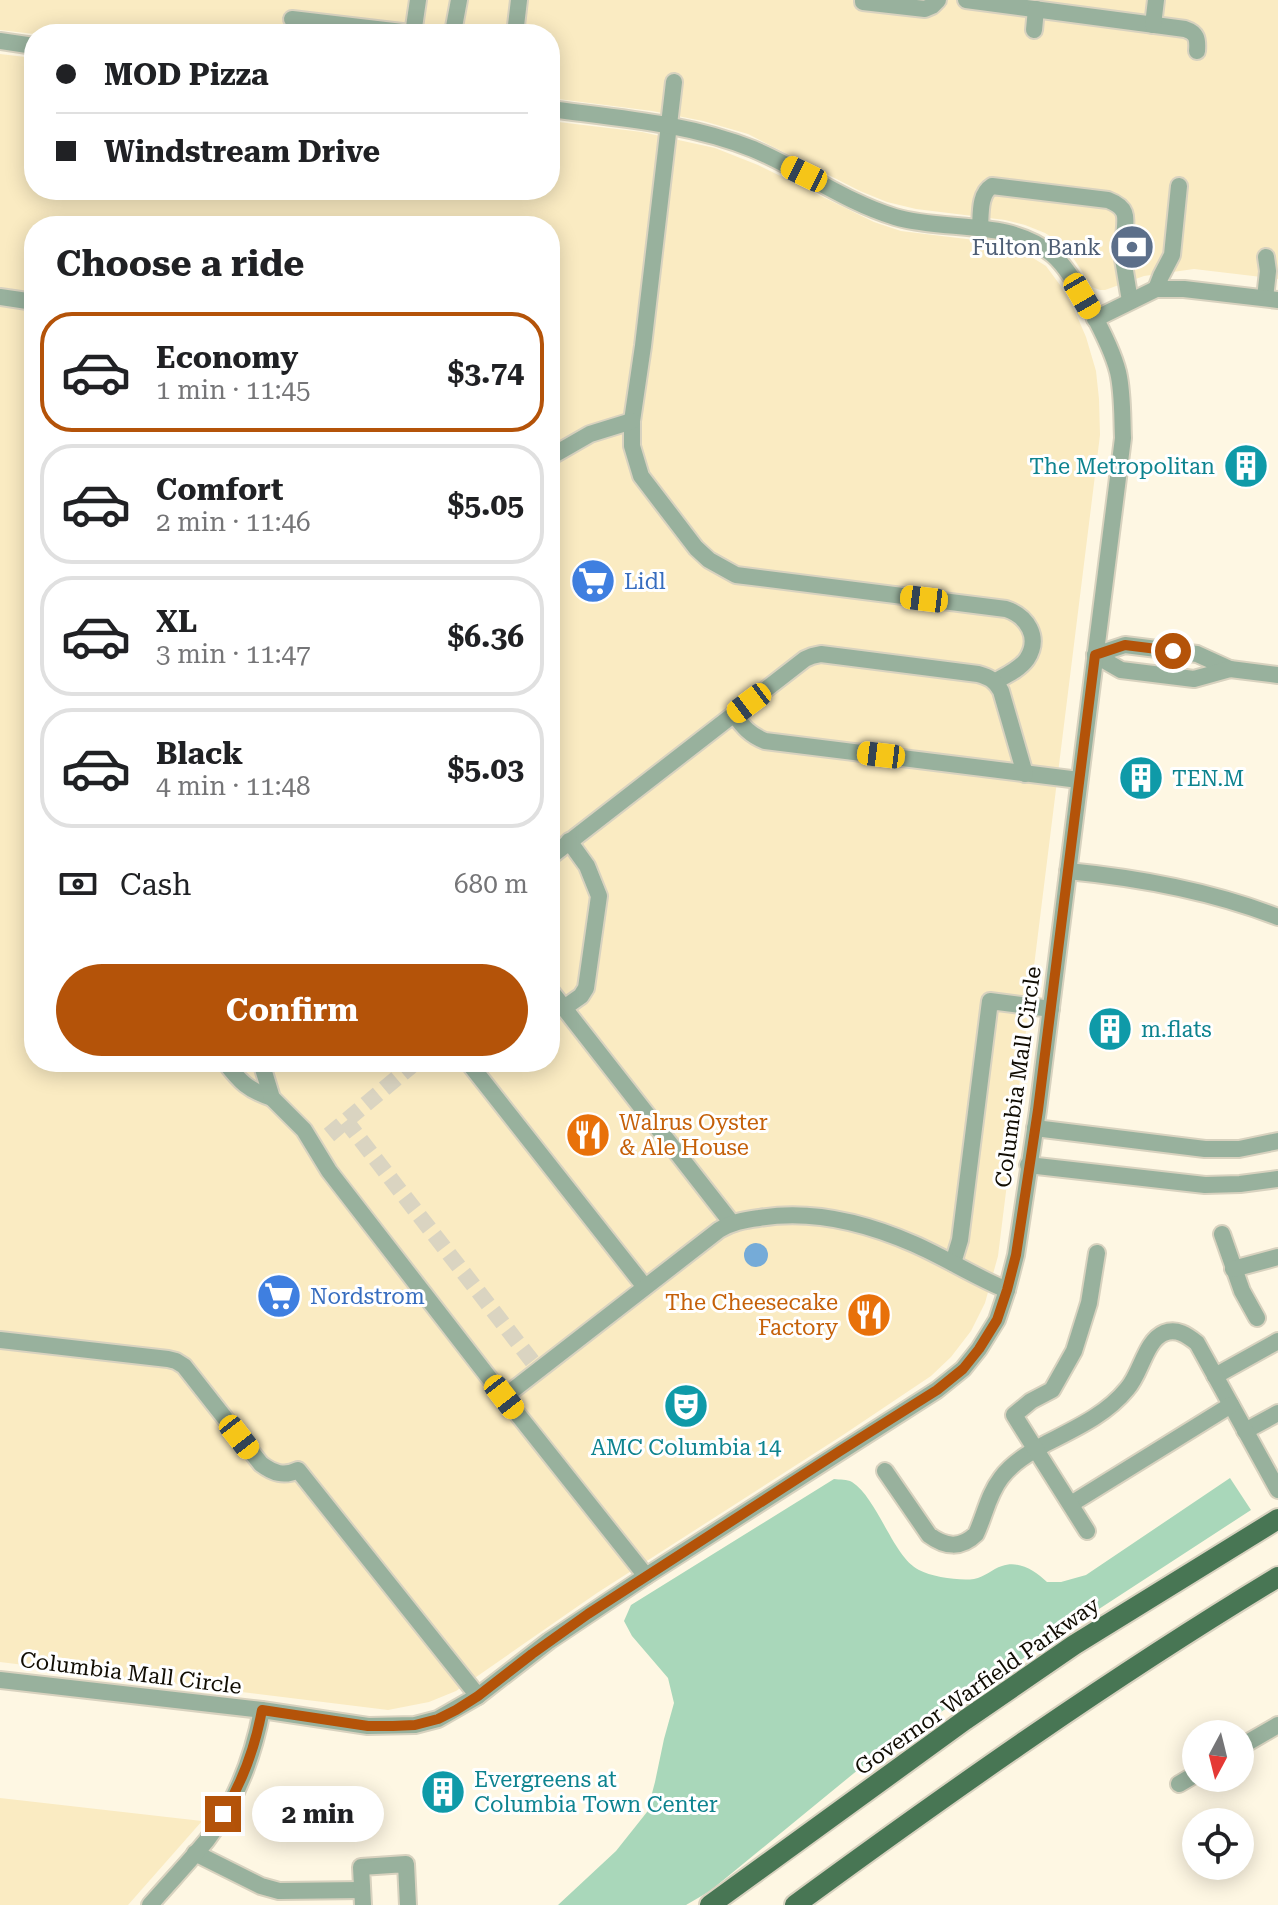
<!DOCTYPE html>
<meta charset="utf-8">
<style>
:root{--surface:#fff;--page:#f6f6f6;--text:#202124;--muted:#757577;--line:#e0e0e0;--accent:#b45309}
body{margin:0;font-family:"Roboto Serif",serif;background:var(--page);color:var(--text);height:100vh;display:flex;flex-direction:column;font-size:30px;white-space:nowrap}
*{box-sizing:border-box;margin:0}
p{font-size:26px;color:var(--muted)}
.icon{flex:none;width:44px;height:44px;fill:none;stroke:currentColor;stroke-width:2;stroke-linecap:round;stroke-linejoin:round}
.map{position:relative;flex:1;overflow:hidden}
.details{position:absolute;left:24px;top:216px;width:536px;height:856px;display:flex;flex-direction:column;background:var(--surface);border-radius:32px;box-shadow:0 4px 20px #0003}
.details>*{flex:none}
.top-card{position:absolute;left:24px;top:24px;width:536px;height:176px;border-radius:32px;box-shadow:0 4px 20px #0003;display:grid;align-content:center;height:176px;padding:0 32px;background:var(--surface)}
.needle{width:52px;rotate:187deg}
.tools{position:absolute;left:1182px;top:1720px;display:grid;gap:16px}
.tools a{display:grid;place-items:center;width:72px;height:72px;border-radius:50%;background:var(--surface);box-shadow:0 4px 20px #0003;font-size:40px}
.end{position:absolute;width:36px;height:36px;margin:-18px;border:10px solid #b45309;background:#fff;box-shadow:0 0 0 4px #fff}
.from{border-radius:50%}
.bubble{position:absolute;height:56px;border-radius:28px;background:var(--surface);box-shadow:0 4px 20px #0003;font-size:26px;font-weight:700;line-height:56px;text-align:center}
.car{position:absolute;width:24px;height:48px;margin:-24px -12px;border-radius:10px;box-shadow:0 0 6px 2px #0007;background:linear-gradient(#f5c518 24%,#345 0 40%,#f5c518 0 76%,#345 0 86%,#f5c518 0)}
.top-card b{display:flex;align-items:center;gap:28px;height:76px;font-size:30px}
.top-card b+b{border-top:2px solid var(--line)}
.top-card i{width:20px;height:20px;background:var(--text)}
ul{padding:0;list-style:none}
li{display:flex;align-items:center;gap:24px;height:120px;margin:0 16px 12px;padding:0 16px;border:4px solid var(--line);border-radius:32px}
li div{flex:1}
li b{display:block;font-size:30px}
li em{font-style:normal;font-weight:700}
li.selected{border-color:var(--accent)}
li>.icon{width:72px;height:72px;stroke-width:1.5}
h2{padding:0 32px;font-size:36px;line-height:96px}
.pay{display:flex;align-items:center;gap:20px;height:88px;padding:0 32px;font-size:30px}
.pay p{margin-inline-start:auto}
.cta{display:flex;gap:16px;margin-top:auto;padding:16px 32px}
.cta a{flex:1;height:92px;border-radius:48px;background:var(--accent);color:#fff;font-size:32px;font-weight:700;line-height:92px;text-align:center}
.map>svg:first-child{display:block}
.built{fill:#faebc2;fill-rule:evenodd}
.green{fill:#a9d7ba}
.water{fill:#75abd8}
.lines{fill:none;stroke-linecap:round;stroke-linejoin:round}
.minor-tunnel{stroke:#dad4c1;stroke-width:16;stroke-dasharray:16 8;stroke-linecap:butt}
.minor-casing{stroke:#d8d2bf;stroke-width:20}
.major-casing{stroke:#d8d2bf;stroke-width:24}
.minor{stroke:#98b19d;stroke-width:16}
.major{stroke:#487654;stroke-width:20}
.route{stroke:#b45309;stroke-width:10}
.labels{text-anchor:middle;dominant-baseline:central;stroke-width:6;stroke-linejoin:round;paint-order:stroke}
.service-label{font-size:22px;fill:#4e5e75;stroke:#fff;text-anchor:end}
.culture-label{font-size:22px;fill:#0d838f;stroke:#fff;text-anchor:start}
.shop-label{font-size:22px;fill:#366cbe;stroke:#fff;text-anchor:start}
.street-label{font-size:22px;fill:#110d03;stroke:#fff}
.food-label{font-size:22px;fill:#c56008;stroke:#fff;text-anchor:start}
</style>
<div class="map">
<svg width="1278" height="1905" viewBox="0 0 1278 1905">
<rect width="100%" height="100%" fill="#fef7e3"/>
<g class="built">
<path d="M0,0H1278V279L1194,269L1144,276L1105,290H1100L1092,287L1072,256L1059,242L1045,233L1025,225L1005,220L916,209L887,202L860,191L748,134L703,121L652,111L550,98V34H34L0,30Z"/>
<path d="M0,54L34,58V190H550V121L642,132L715,148L758,165L874,222L901,231L991,242L1033,258L1046,266L1060,285L1073,307L1086,337L1096,371L1099,399L1100,435L998,1256L985,1303L971,1331L951,1357L931,1376L843,1435L597,1593L456,1691L429,1702L388,1710L0,1662ZM34,226H550V1062H34Z"/>
<path d="M0,1798L202,1821L128,1905H0Z"/>
</g>
<path class="green" d="M1230,1478L1251,1510L881,1751L710,1891L686,1905H558L616,1851L647,1812L655,1782L664,1739L674,1703L668,1678L632,1636L624,1621L631,1605L834,1479C840,1480 847,1479 852,1482C878,1499 893,1557 919,1570C932,1577 960,1581 974,1579C985,1577 992,1569 1002,1566C1019,1560 1035,1571 1047,1582H1061L1086,1575Z"/>
<circle class="water" cx="756" cy="1255" r="12"/>
<g class="lines">
<g class="minor-tunnel">
<path d="M346,1121L539,1370"/>
<path d="M329,1135L416,1062"/>
</g>
<g class="minor-casing">
<g id="minor">
<path d="M863,0V2L925,9L932,6L938,0"/>
<path d="M966,0L1185,29C1197,33 1198,39 1197,51"/>
<path d="M292,19L419,34"/>
<path d="M1153,25L1156,0"/>
<path d="M1034,30L1036,9"/>
<path d="M413,34L418,0"/>
<path d="M450,34L454,27L459,0"/>
<path d="M515,34L519,0"/>
<path d="M0,41L34,46"/>
<path d="M674,82L643,346L632,421V446L641,476L696,548L709,560L736,575L1006,609C1027,616 1041,637 1027,659C1020,669 1007,675 996,681"/>
<path d="M980,228C981,214 979,194 992,186L1108,200C1129,208 1126,217 1124,237"/>
<path d="M1122,253L1130,301"/>
<path d="M1156,289L1161,276L1172,255L1179,186"/>
<path d="M0,297L34,302"/>
<path d="M1265,298L1268,271L1266,257"/>
<path d="M1095,319L1156,289H1184L1278,300"/>
<path d="M550,457L590,434L632,421"/>
<path d="M1095,655L1125,645L1197,654L1230,669L1278,675"/>
<path d="M1095,655L1121,670L1194,679L1230,669"/>
<path d="M734,714C743,727 750,735 765,741L1079,780"/>
<path d="M550,857L805,659L812,656L821,654L978,674C989,677 995,680 1001,691L1025,774"/>
<path d="M1068,871C1140,878 1211,891 1278,917"/>
<path d="M550,990L731,1222"/>
<path d="M564,1008L581,996L586,988L599,896L587,866L569,841"/>
<path d="M225,1062C240,1082 248,1090 272,1098"/>
<path d="M261,1062L272,1098L304,1130L329,1171L504,1397L646,1576"/>
<path d="M468,1062L645,1287"/>
<path d="M1035,1128L1205,1149H1239L1278,1141"/>
<path d="M1028,1165L1205,1185L1240,1184L1278,1179"/>
<path d="M1222,1234L1242,1291L1257,1318"/>
<path d="M953,1263L960,1240L990,1001L1051,1009"/>
<path d="M1233,1269L1278,1257"/>
<path d="M0,1340L168,1359L176,1361L184,1366L261,1464C273,1473 284,1477 298,1470L478,1696"/>
<path d="M1215,1376L1278,1341"/>
<path d="M504,1397L719,1230C732,1222 744,1220 759,1218C812,1209 866,1223 914,1244C946,1258 975,1277 1007,1290"/>
<path d="M1245,1431L1278,1413"/>
<path d="M885,1471L929,1535C945,1547 961,1549 976,1534C985,1515 988,1495 1001,1478C1012,1463 1029,1453 1045,1444C1074,1429 1106,1415 1127,1389C1141,1374 1145,1341 1164,1333C1177,1328 1187,1335 1197,1343L1278,1490"/>
<path d="M1071,1504L1231,1405"/>
<path d="M1087,1531L1014,1415L1031,1401L1052,1390L1074,1351L1089,1303L1097,1253"/>
<path d="M0,1680L262,1710L368,1726L415,1725L438,1719L478,1696L549,1641L646,1576L937,1390L963,1369L979,1349L997,1320L1007,1290L1016,1255L1038,1110L1123,438C1122,417 1123,393 1118,372C1111,344 1074,273 1053,255C1009,218 946,232 895,217C845,202 801,169 753,149C688,123 618,118 550,109"/>
<path d="M1240,1747L1278,1725"/>
<path d="M1179,1784L1196,1774"/>
<path d="M195,1853L261,1886L279,1891L362,1890"/>
<path d="M150,1905C169,1883 189,1862 207,1840C236,1802 253,1757 262,1710"/>
<path d="M363,1905L361,1867L406,1864L408,1905"/>
</g>
</g>
<g class="major-casing">
<g id="major">
<path d="M710,1905L965,1720L1074,1645L1278,1519"/>
<path d="M795,1905C952,1790 1111,1678 1278,1577"/>
</g>
</g>
<use href="#minor" class="minor"/>
<use href="#major" class="major"/>
</g>
<g class="lines">
<path class="route" d="M223,1814C243,1781 255,1748 262,1710L368,1726H393L415,1725L438,1719L456,1710L478,1696L532,1654L588,1614L840,1451L937,1390L963,1369L979,1349L997,1320L1007,1290L1016,1255L1038,1110L1095,655L1125,645L1173,651"/>
</g>
<defs>
<g id="bank-disc" transform="scale(2.3)"><circle r="9.5" fill="#5c6f8a" stroke="#fff"/><path d="M-6-4H6V4H-6ZM0-2.3a2.3 2.3 0 1 0 0 4.6a2.3 2.3 0 1 0 0-4.6Z" fill="#fff"/></g>
<g id="building-disc" transform="scale(2.3)"><circle r="9.5" fill="#0f9aa8" stroke="#fff"/><path d="M-4-6H4V6H1V3H-1V6H-4ZM-2.5-4.3h1.7v1.8h-1.7ZM.8-4.3h1.7v1.8H.8ZM-2.5-1h1.7V.8h-1.7ZM.8-1h1.7V.8H.8Z" fill="#fff"/></g>
<g id="supermarket-disc" transform="scale(2.3)"><circle r="9.5" fill="#3f7fe0" stroke="#fff"/><path d="M-6-5.5h2.5l.6 2H6L4.5 2H-2.5L-4.4-4H-6ZM-1.5 3.2a1.3 1.3 0 1 0 .1 0ZM3 3.2a1.3 1.3 0 1 0 .1 0Z" fill="#fff"/></g>
<g id="restaurant-disc" transform="scale(2.3)"><circle r="9.5" fill="#e8710a" stroke="#fff"/><path d="M-5-6h1v4h1v-4h1v4h1v-4h1v5L-1.5 .5V6h-2V.5L-5-1ZM5-6V6H3V1.5H1.5Q1.5-4 5-6Z" fill="#fff"/></g>
<g id="theatre-disc" transform="scale(2.3)"><circle r="9.5" fill="#0f9aa8" stroke="#fff"/><path d="M-5-5.5Q0-4 5-5.5V0Q5 5 0 6Q-5 5-5 0ZM-3.3-2.5H-1v1.5H-3.3ZM1-2.5H3.3v1.5H1ZM-2.8 1Q0 5.5 2.8 1Z" fill="#fff"/></g>
</defs>
<g fill-rule="evenodd">
<use href="#bank-disc" x="1132" y="247"/>
<use href="#building-disc" x="1246" y="466"/>
<use href="#supermarket-disc" x="593" y="581"/>
<use href="#building-disc" x="1141" y="778"/>
<use href="#building-disc" x="1110" y="1029"/>
<use href="#restaurant-disc" x="588" y="1135"/>
<use href="#supermarket-disc" x="279" y="1296"/>
<use href="#restaurant-disc" x="869" y="1315"/>
<use href="#theatre-disc" x="686" y="1406"/>
<use href="#building-disc" x="443" y="1792"/>
</g>
<g class="labels">
<g class="service-label">
<text x="1101" y="247">Fulton Bank</text>
</g>
<g class="culture-label">
<text x="1215" y="466" text-anchor="end">The Metropolitan</text>
<text x="1172" y="778">TEN.M</text>
<text x="1141" y="1029">m.flats</text>
<text x="686" y="1447" text-anchor="middle">AMC Columbia 14</text>
<text x="474" y="1779">Evergreens at<tspan x="474" dy="25">Columbia Town Center</tspan></text>
</g>
<g class="shop-label">
<text x="624" y="581">Lidl</text>
<text x="310" y="1296">Nordstrom</text>
</g>
<g class="street-label">
<text transform="translate(1018 1077) rotate(-82)">Columbia Mall Circle</text>
<text transform="translate(131 1673) rotate(7)">Columbia Mall Circle</text>
<text transform="translate(977 1686) rotate(-35)">Governor Warfield Parkway</text>
</g>
<g class="food-label">
<text x="619" y="1122">Walrus Oyster<tspan x="619" dy="25">&amp; Ale House</tspan></text>
<text x="838" y="1302" text-anchor="end">The Cheesecake<tspan x="838" dy="25">Factory</tspan></text>
</g>
</g>
</svg>
<div class="tools">
<a><svg class="needle" viewBox="-14 -14 28 28"><path d="M0-13l5 13h-10z" fill="#e53935"/><path d="M0 13l5-13h-10z" fill="#757577"/></svg></a>
<a><svg class="icon" aria-label="locate" viewBox="0 0 24 24"><circle cx="12" cy="12" r="6"/><path d="M12 2v4M12 18v4M2 12h4M18 12h4"/></svg></a>
</div>
<i class="end from" style="left:1173px;top:651px"></i>
<i class="end" style="left:223px;top:1814px"></i>
<div class="bubble" style="left:252px;top:1786px;width:132px">2 min</div>
<i class="car" style="left:804px;top:174px;rotate:296deg"></i>
<i class="car" style="left:1082px;top:296px;rotate:150deg"></i>
<i class="car" style="left:924px;top:599px;rotate:277deg"></i>
<i class="car" style="left:749px;top:703px;rotate:233deg"></i>
<i class="car" style="left:881px;top:755px;rotate:277deg"></i>
<i class="car" style="left:504px;top:1397px;rotate:142deg"></i>
<i class="car" style="left:239px;top:1437px;rotate:142deg"></i>
<div class="top-card">
<b><i class="from"></i>MOD Pizza</b>
<b><i></i>Windstream Drive</b>
</div>
<section class="details">
<h2>Choose a ride</h2>
<ul>
<li class="selected"><svg class="icon" aria-label="car" viewBox="0 0 24 24"><path d="M5 17H2v-5l4-1 3-4h7l3 4 3 1v5h-3M9 17h6M6 11h13"/><circle cx="7" cy="17" r="2"/><circle cx="17" cy="17" r="2"/></svg><div><b>Economy</b><p>1 min · 11:45</p></div><em>$3.74</em></li>
<li><svg class="icon" aria-label="car" viewBox="0 0 24 24"><path d="M5 17H2v-5l4-1 3-4h7l3 4 3 1v5h-3M9 17h6M6 11h13"/><circle cx="7" cy="17" r="2"/><circle cx="17" cy="17" r="2"/></svg><div><b>Comfort</b><p>2 min · 11:46</p></div><em>$5.05</em></li>
<li><svg class="icon" aria-label="car" viewBox="0 0 24 24"><path d="M5 17H2v-5l4-1 3-4h7l3 4 3 1v5h-3M9 17h6M6 11h13"/><circle cx="7" cy="17" r="2"/><circle cx="17" cy="17" r="2"/></svg><div><b>XL</b><p>3 min · 11:47</p></div><em>$6.36</em></li>
<li><svg class="icon" aria-label="car" viewBox="0 0 24 24"><path d="M5 17H2v-5l4-1 3-4h7l3 4 3 1v5h-3M9 17h6M6 11h13"/><circle cx="7" cy="17" r="2"/><circle cx="17" cy="17" r="2"/></svg><div><b>Black</b><p>4 min · 11:48</p></div><em>$5.03</em></li>
</ul>
<div class="pay"><svg class="icon" aria-label="cash" viewBox="0 0 24 24"><path d="M3 7h18v10H3z"/><circle cx="12" cy="12" r="2"/></svg>Cash<p>680 m</p></div>
<div class="cta"><a>Confirm</a></div>
</section>
</div>
